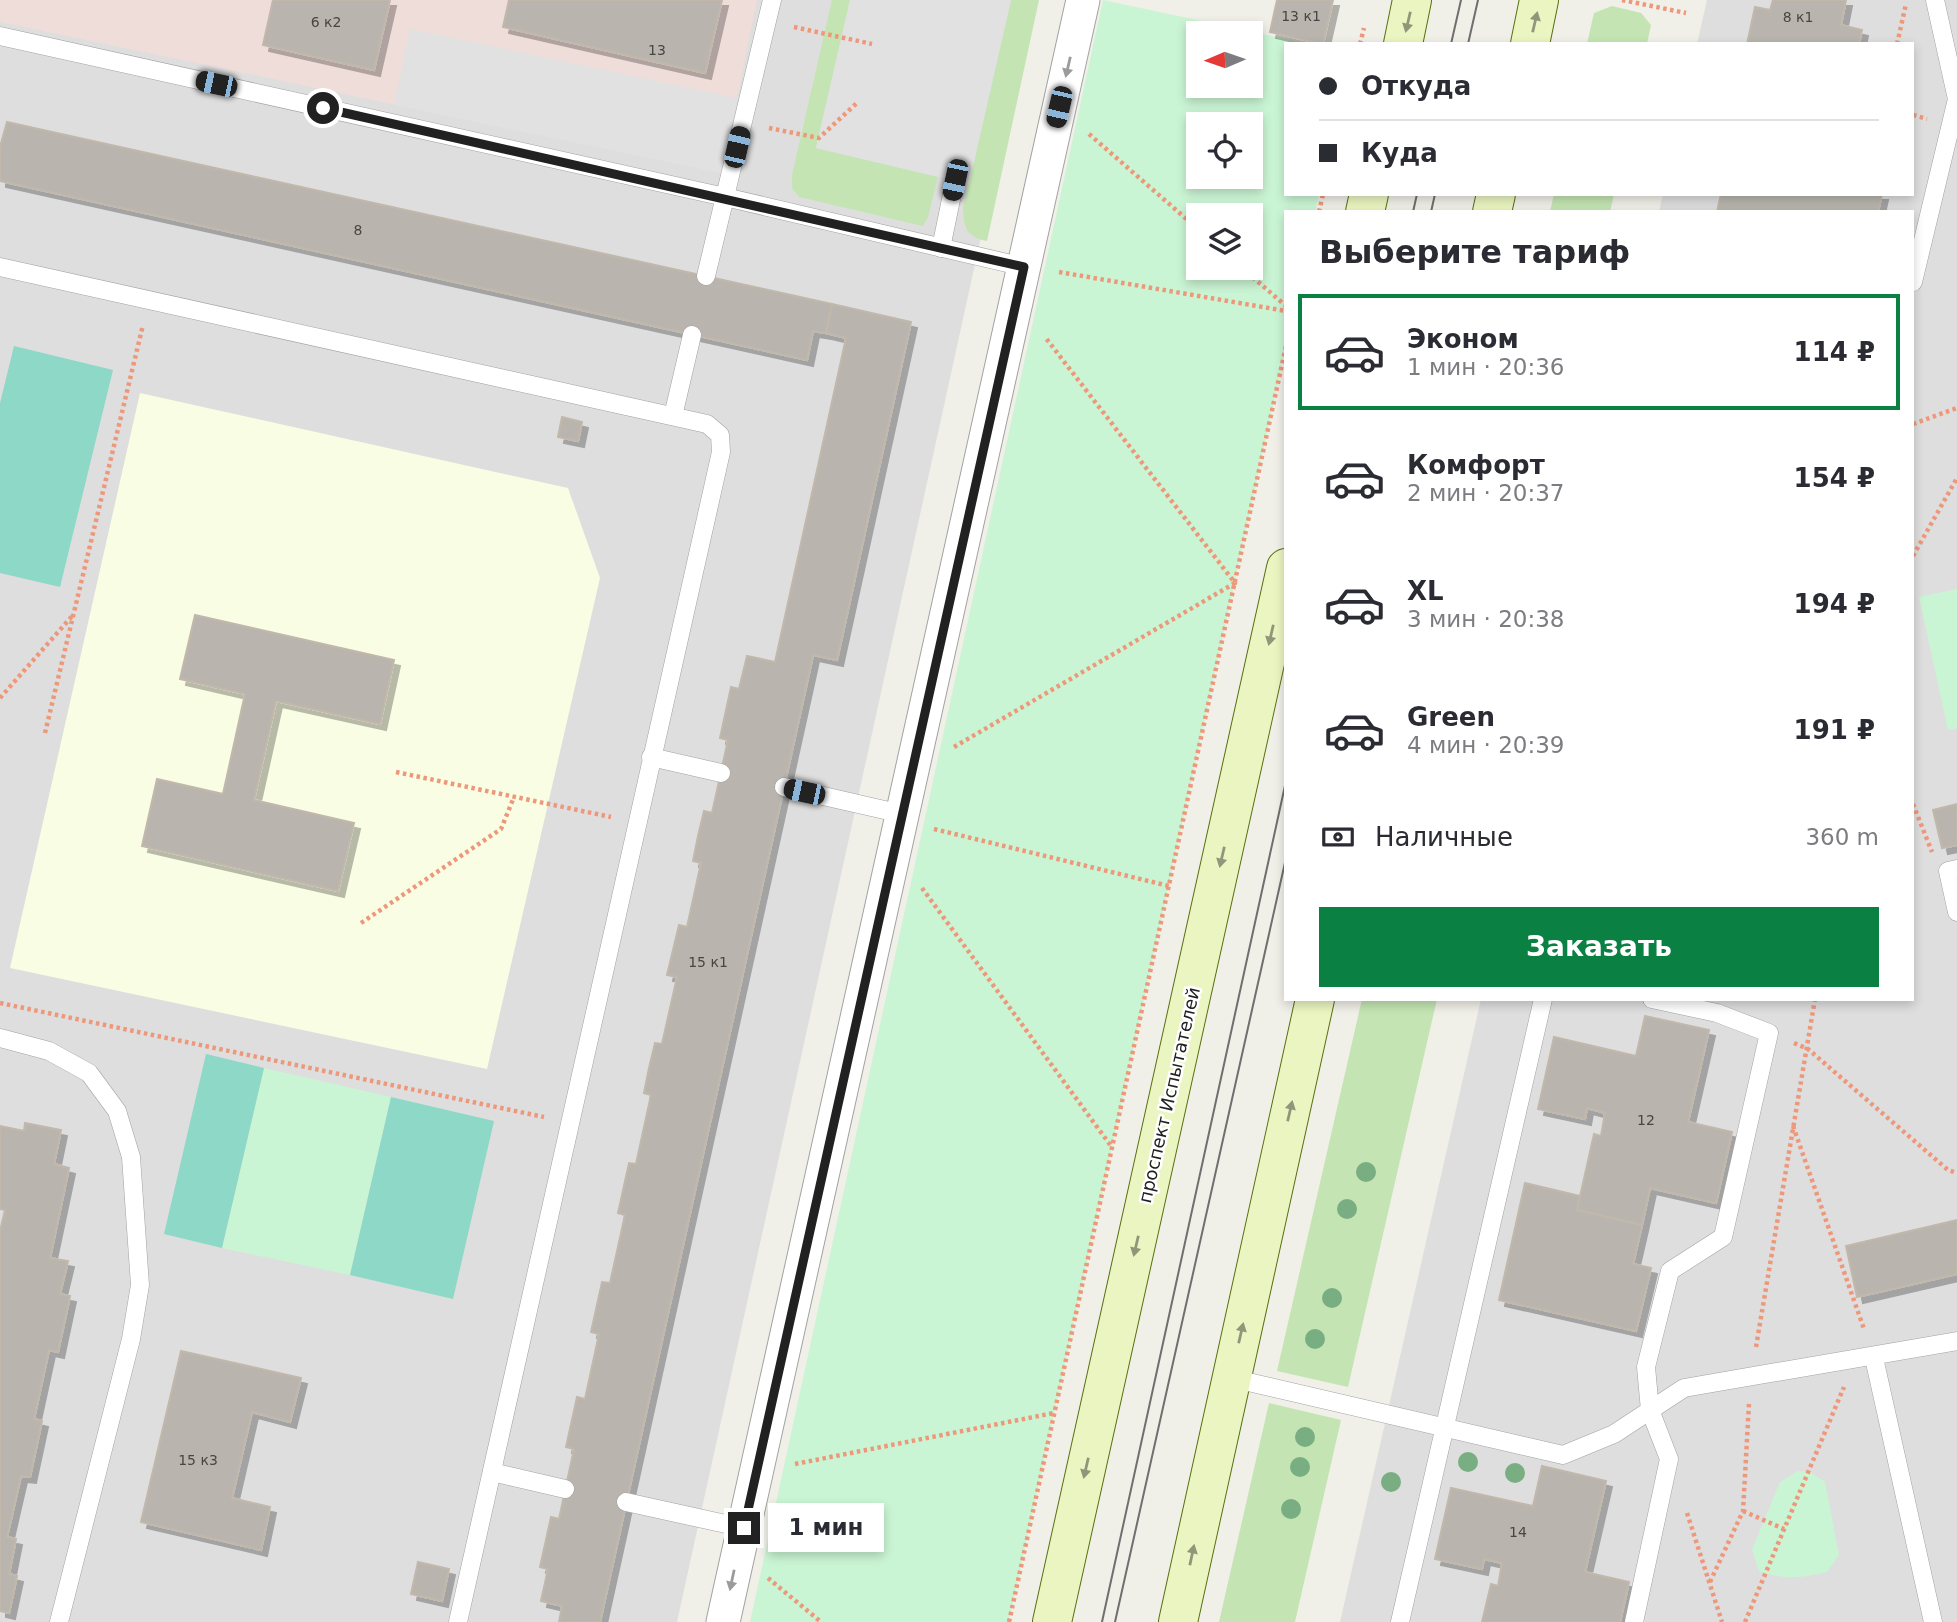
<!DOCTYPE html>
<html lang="ru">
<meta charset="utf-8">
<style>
:root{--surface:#fff;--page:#f2f2f3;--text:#2b2b33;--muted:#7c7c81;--line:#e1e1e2;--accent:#0b8043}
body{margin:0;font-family:"DejaVu Sans",sans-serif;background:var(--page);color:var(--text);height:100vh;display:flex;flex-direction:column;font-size:26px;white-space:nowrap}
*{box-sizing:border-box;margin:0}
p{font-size:23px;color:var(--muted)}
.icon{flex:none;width:38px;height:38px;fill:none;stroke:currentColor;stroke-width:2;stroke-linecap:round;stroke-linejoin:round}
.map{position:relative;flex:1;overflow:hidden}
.sheet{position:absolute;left:1284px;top:210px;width:630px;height:791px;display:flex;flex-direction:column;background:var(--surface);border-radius:0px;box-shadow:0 4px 10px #0003}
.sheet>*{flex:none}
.guide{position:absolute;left:1284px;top:42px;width:630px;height:154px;border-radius:0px;box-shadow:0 4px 10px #0003;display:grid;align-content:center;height:154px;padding:0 35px;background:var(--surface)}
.needle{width:46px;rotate:268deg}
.buttons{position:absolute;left:1186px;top:21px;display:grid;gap:14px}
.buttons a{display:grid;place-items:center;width:77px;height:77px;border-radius:0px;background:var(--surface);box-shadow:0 4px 10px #0003;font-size:35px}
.end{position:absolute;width:32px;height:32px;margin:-16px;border:9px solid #212121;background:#fff;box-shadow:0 0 0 4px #fff}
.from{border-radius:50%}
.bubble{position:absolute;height:49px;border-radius:0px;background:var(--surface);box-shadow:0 4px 10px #0003;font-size:23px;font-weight:700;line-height:49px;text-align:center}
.car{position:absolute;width:21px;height:42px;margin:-21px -10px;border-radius:9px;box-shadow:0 0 5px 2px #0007;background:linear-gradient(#222 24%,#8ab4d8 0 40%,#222 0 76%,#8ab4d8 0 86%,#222 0)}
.guide b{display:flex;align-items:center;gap:24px;height:66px;font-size:26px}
.guide b+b{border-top:2px solid var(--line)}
.guide i{width:18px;height:18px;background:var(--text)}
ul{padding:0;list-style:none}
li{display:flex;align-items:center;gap:21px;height:116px;margin:0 14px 10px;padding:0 21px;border:4px solid transparent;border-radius:0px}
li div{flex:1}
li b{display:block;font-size:26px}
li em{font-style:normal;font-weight:700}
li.selected{border-color:var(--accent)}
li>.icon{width:63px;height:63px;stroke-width:1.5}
h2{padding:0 35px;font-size:32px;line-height:84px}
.pay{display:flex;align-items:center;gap:18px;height:77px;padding:0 35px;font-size:26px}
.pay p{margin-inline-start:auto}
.cta{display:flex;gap:14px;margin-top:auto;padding:14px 35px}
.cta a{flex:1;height:80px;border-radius:0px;background:var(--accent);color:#fff;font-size:28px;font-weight:700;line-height:80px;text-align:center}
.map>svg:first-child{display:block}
.residential{fill:#dedede}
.commercial{fill:#efddd9}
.education{fill:#f9fde4}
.grass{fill:#c4e5b3}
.park{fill:#caf5d4;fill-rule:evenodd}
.pitch{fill:#8dd8c6}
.parking{fill:#e1e1e1}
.building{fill:#b9b5ae;stroke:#c1b8ab;stroke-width:2;filter:url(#shadow)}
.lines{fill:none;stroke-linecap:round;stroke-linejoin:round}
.service-casing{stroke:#a2a2a2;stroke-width:19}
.minor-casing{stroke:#a2a2a2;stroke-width:35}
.secondary-casing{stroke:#57700f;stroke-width:40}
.path{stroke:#ee987b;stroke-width:4.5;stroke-dasharray:3.5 3.5;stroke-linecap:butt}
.service{stroke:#fff;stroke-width:18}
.minor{stroke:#fff;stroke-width:33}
.secondary{stroke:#eaf5c1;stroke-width:38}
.tram{stroke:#6f6f6f;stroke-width:2}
.tree{fill:#78ae81}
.oneway{fill:#909679}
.oneway2{fill:#9b9b9b}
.route{stroke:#212121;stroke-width:9}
.labels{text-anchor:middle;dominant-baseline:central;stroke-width:5;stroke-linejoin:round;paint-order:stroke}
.number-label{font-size:14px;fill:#474644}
.street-label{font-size:18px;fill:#212121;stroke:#fff}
</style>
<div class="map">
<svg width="1957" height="1622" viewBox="0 0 1957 1622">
<defs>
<filter id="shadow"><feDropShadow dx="6" dy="6" stdDeviation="0" flood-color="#0004"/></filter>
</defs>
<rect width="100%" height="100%" fill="#f0efe8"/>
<g class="residential">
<path d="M0,0H1033L677,1622H0Z"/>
<path d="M1707,0H1957V1622H1340L1481,999H1913V212H1659L1663,194H1913V44H1697Z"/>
</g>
<path class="commercial" d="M0,0H757L722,173L0,22Z"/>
<path class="education" d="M140,393L568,488L600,578L487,1069L10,968Z"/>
<g class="grass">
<path d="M832,0H850L816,148L938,177L928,217L923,226L799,197L792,188V175Z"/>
<path d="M1011,0H1039L987,241C966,237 964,228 963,208Z"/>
<path d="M1612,6L1641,13L1651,25L1647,44H1587L1594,13Z"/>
<path d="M1554,194H1614L1610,212H1550Z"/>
<path d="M1362,999H1437L1348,1387L1277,1371Z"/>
<path d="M1269,1403L1341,1420L1295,1622H1219Z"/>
</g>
<g class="park">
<path d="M1103,0L1309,44H1286V194H1319L1315,212H1286V346L1009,1622H750ZM1199,33H1251V86H1199ZM1251,124V177H1199V124ZM1199,215H1251V268H1199Z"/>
<path d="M1957,589V728L1948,730L1919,597Z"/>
<path d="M264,1068L391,1097L350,1275L222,1248Z"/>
<path d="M1798,1471L1810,1472L1825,1482L1839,1555L1827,1572C1804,1578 1781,1580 1759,1571L1752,1550L1780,1482Z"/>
</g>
<g class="pitch">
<path d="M14,346L113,370L60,587L0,573V403Z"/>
<path d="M206,1054L264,1068L222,1248L164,1234Z"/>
<path d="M391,1097L494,1121L453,1299L350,1275Z"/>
</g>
<g class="parking">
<path d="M850,0H1011L969,184L816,148Z"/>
<path d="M410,29L737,98L722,173L394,105Z"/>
</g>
<g class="building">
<path d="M273,0H390L374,70L263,45Z"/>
<path d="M509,0H722L705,73L503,27Z"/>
<path d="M1277,0H1333L1323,44L1270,32Z"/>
<path d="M1773,0H1846L1841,25L1862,30L1859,44H1747L1755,7L1770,10Z"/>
<path d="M7,122L832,304L826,333L813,331L807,360L0,181V147Z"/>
<path d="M1721,194H1882L1878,212H1717Z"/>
<path d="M832,304L911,322L837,660L813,655L812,660L600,1622H559L562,1606L541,1601L548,1569L540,1567L551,1517L559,1519L574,1449L566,1447L577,1397L585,1399L599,1334L591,1332L602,1282L610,1283L625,1215L618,1213L629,1163L636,1164L651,1095L644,1093L649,1068L655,1043L662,1044L677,977L667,975L679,925L687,927L701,863L693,861L698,836L704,811L712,813L728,740L720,738L731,687L739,689L747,656L775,662L846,338L826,333Z"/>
<path d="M562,417L582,422L578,441L558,437Z"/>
<path d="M195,615L394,660L380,724L276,701L254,800L354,823L338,891L142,846L157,779L223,794L245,694L180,679Z"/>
<path d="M1957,804V845L1942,848L1933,810Z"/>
<path d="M1645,1016L1709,1030L1688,1122L1732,1132L1716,1203L1650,1188L1642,1225L1577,1210L1594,1134L1601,1136L1605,1113L1587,1108L1585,1119L1538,1109L1554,1037L1636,1056Z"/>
<path d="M25,1123L61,1130L54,1164L69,1168L50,1258L68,1261L60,1294L70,1296L58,1352L49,1350L34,1419L42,1421L30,1477L21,1476L7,1537L16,1539L9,1574L17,1576L9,1613L0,1611V1231L5,1210L0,1209V1126L24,1131Z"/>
<path d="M1525,1183L1580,1196L1577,1210L1642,1225L1633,1264L1651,1268L1636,1331L1499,1300Z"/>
<path d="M1957,1220V1274L1857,1297L1846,1246Z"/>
<path d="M181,1351L301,1378L290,1422L252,1412L232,1498L270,1507L261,1550L141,1522Z"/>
<path d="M1542,1466L1606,1481L1585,1572L1629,1582L1620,1622H1482L1491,1584L1498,1586L1502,1563L1484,1559L1482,1569L1435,1559L1451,1488L1533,1506Z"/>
<path d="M418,1562L449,1569L442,1601L411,1594Z"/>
</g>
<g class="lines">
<g class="service-casing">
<g id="service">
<path d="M1935,0L1957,99"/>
<path d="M0,36L725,197L1024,267"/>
<path d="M941,248L955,180"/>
<path d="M0,267L707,424L720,435L721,452L458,1622"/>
<path d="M706,276L772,0"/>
<path d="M1913,282L1957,99"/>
<path d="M673,416L692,335"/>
<path d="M651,757L721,773"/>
<path d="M784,787L902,814"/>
<path d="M1957,869L1948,871L1957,912"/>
<path d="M0,1038L49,1051L89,1073L117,1111L131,1157L140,1285L131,1339L59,1622"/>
<path d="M1874,1358L1933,1622"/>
<path d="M1231,1378L1563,1455L1614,1434L1684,1388L1957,1341"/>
<path d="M492,1472L565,1489"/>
<path d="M626,1502L744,1528"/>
<path d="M1400,1622L1543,999"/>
<path d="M1634,1622L1669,1459L1650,1410L1646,1367L1670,1271L1723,1237L1769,1033L1717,1013L1652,999"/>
</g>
</g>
<g class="minor-casing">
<path id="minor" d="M723,1622L1083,0"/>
</g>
<g class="secondary-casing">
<g id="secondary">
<path d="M1403,44L1412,0"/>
<path d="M1530,44L1539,0"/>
<path d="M1365,212L1369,194"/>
<path d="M1492,212L1496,194"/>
<path d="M1052,1622L1286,568"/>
<path d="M1178,1622L1315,999"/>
</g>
</g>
<g class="path">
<path d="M1622,0L1686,13"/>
<path d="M794,27L872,44"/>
<path d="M1360,44L1364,28"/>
<path d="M1897,44L1906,4"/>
<path d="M1913,115L1927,119"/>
<path d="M769,128L819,138L858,102"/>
<path d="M1089,134L1199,230"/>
<path d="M1319,212L1323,194"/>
<path d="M1242,268L1286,306"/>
<path d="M1059,272L1286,311"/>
<path d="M1913,424L1957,408"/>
<path d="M1913,556L1957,478"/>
<path d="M0,698L73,615"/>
<path d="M45,733L143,325"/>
<path d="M954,747L1235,583L1045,337"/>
<path d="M396,772L611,817"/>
<path d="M1913,804L1932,852"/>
<path d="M934,829L1169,886"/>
<path d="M922,888L1111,1146"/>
<path d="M361,923L501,829L514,797"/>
<path d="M0,1003L544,1117"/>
<path d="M1794,1043L1808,1049L1948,1170L1957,1173"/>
<path d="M1793,1126L1864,1329"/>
<path d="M1756,1347L1815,999"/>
<path d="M795,1464L1054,1413"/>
<path d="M1743,1511L1784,1529"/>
<path d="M1687,1513L1722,1622"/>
<path d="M768,1578L821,1622"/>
<path d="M1710,1582L1743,1511L1749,1404"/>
<path d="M1009,1622L1286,346"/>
<path d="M1745,1622L1844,1387"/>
</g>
<use href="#service" class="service"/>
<use href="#minor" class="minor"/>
<use href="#secondary" class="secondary"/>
<g class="tram">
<path d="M1451,44L1461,0"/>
<path d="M1468,44L1478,0"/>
<path d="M1413,212L1417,194"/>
<path d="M1431,212L1435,194"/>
<path d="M1102,1622L1286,781"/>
<path d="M1115,1622L1286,858"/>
</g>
</g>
<g class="tree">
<circle cx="1366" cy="1172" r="10"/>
<circle cx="1347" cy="1209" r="10"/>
<circle cx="1332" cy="1298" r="10"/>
<circle cx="1315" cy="1339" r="10"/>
<circle cx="1305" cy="1437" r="10"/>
<circle cx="1468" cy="1462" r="10"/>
<circle cx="1300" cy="1467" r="10"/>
<circle cx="1515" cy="1473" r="10"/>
<circle cx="1391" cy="1482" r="10"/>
<circle cx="1291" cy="1509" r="10"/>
</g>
<defs><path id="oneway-solid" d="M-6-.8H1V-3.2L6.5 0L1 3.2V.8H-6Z" transform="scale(1.75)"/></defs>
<g class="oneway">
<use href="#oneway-solid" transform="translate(1408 22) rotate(103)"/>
<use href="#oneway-solid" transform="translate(1535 22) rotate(-77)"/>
<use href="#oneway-solid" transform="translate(1271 635) rotate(103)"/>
<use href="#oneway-solid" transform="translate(1222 857) rotate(103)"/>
<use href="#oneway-solid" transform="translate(1290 1111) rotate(-77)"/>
<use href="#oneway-solid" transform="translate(1136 1246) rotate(103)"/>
<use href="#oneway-solid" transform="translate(1241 1333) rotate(-77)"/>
<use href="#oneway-solid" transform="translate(1086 1468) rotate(103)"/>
<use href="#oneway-solid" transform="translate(1192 1555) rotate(-78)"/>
</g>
<g class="oneway2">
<use href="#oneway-solid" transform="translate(1068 67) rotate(103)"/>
<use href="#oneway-solid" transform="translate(732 1580) rotate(102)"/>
</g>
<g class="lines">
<path class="route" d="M323,108L1024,267L744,1528"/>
</g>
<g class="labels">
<g class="number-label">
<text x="1301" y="16">13 к1</text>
<text x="1798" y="17">8 к1</text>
<text x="326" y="22">6 к2</text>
<text x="657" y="50">13</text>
<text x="358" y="230">8</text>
<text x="708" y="962">15 к1</text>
<text x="1646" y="1120">12</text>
<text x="198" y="1460">15 к3</text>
<text x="1518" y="1532">14</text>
</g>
<g class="street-label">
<text transform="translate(1169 1095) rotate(-77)">проспект Испытателей</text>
</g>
</g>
</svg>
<div class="buttons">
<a><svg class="needle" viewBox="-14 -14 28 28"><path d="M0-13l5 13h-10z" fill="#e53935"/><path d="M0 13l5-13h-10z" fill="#7c7c81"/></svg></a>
<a><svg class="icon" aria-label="locate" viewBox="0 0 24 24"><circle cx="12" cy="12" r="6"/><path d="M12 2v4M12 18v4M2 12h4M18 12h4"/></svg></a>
<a><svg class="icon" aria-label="layers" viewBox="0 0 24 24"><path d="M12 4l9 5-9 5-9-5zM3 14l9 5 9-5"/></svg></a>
</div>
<i class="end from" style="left:323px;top:108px"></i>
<i class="end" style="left:744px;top:1528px"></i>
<div class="bubble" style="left:768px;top:1503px;width:116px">1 мин</div>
<i class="car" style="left:216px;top:84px;rotate:282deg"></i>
<i class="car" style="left:1059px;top:107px;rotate:193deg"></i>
<i class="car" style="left:737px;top:147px;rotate:13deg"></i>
<i class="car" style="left:955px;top:180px;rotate:192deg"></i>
<i class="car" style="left:804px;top:792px;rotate:282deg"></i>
<div class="guide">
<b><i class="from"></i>Откуда</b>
<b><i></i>Куда</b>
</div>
<section class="sheet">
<h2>Выберите тариф</h2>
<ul>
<li class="selected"><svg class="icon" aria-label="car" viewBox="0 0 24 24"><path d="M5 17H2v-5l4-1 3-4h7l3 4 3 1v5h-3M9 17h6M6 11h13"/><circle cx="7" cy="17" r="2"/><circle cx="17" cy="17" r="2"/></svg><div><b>Эконом</b><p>1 мин · 20:36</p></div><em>114 ₽</em></li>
<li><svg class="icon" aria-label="car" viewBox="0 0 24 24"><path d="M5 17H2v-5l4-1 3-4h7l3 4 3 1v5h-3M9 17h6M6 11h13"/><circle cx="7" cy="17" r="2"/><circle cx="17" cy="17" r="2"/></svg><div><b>Комфорт</b><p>2 мин · 20:37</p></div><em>154 ₽</em></li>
<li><svg class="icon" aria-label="car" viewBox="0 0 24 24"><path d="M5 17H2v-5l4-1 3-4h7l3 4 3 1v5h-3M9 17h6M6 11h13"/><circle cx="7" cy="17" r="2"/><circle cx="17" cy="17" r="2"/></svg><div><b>XL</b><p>3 мин · 20:38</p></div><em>194 ₽</em></li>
<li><svg class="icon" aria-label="car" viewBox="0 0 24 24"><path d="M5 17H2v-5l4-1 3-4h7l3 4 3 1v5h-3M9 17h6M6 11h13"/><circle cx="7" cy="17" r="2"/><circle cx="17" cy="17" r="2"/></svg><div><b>Green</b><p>4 мин · 20:39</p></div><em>191 ₽</em></li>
</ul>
<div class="pay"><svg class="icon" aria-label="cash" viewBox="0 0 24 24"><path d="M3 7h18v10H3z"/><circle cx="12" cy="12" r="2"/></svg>Наличные<p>360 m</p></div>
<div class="cta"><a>Заказать</a></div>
</section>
</div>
